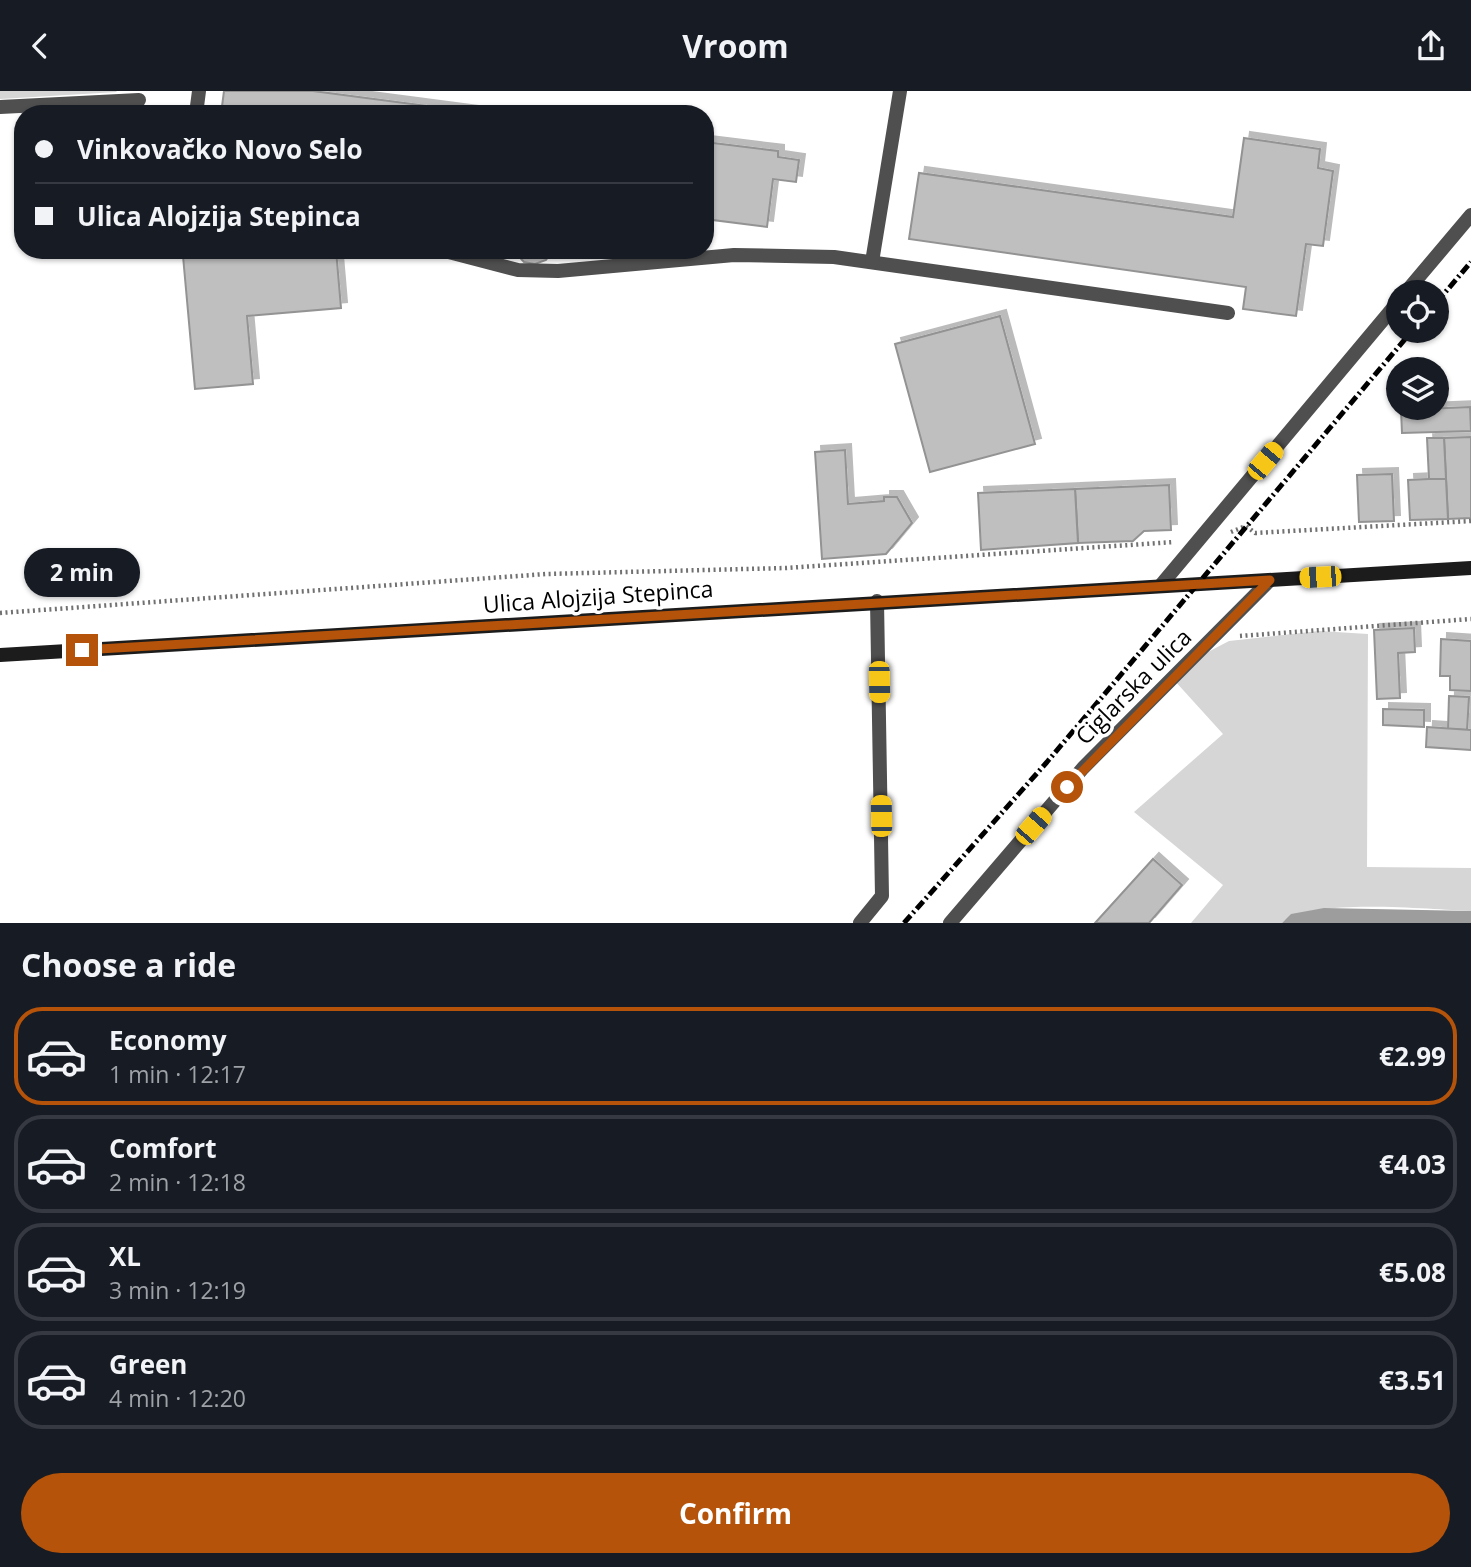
<!DOCTYPE html>
<meta charset="utf-8">
<style>
:root{--surface:#171b24;--page:#20242c;--text:#f1f3f6;--muted:#9ea1a6;--line:#363941;--accent:#b45309}
body{margin:0;font-family:"Open Sans",sans-serif;background:var(--page);color:var(--text);height:100vh;display:flex;flex-direction:column;font-size:26px;white-space:nowrap}
*{box-sizing:border-box;margin:0}
p{font-size:23px;color:var(--muted)}
.icon{flex:none;width:38px;height:38px;fill:none;stroke:currentColor;stroke-width:2;stroke-linecap:round;stroke-linejoin:round}
.map{position:relative;height:832px;overflow:hidden}
.panel{display:flex;flex-direction:column;background:var(--surface);flex:1}
.panel>*{flex:none}
.top-card{position:absolute;left:14px;top:14px;width:700px;height:154px;border-radius:28px;box-shadow:0 2px 5px #0004;display:grid;align-content:center;height:154px;padding:0 21px;background:var(--surface)}
.tools{position:absolute;left:1386px;top:189px;display:grid;gap:14px}
.tools a{display:grid;place-items:center;width:63px;height:63px;border-radius:50%;background:var(--surface);box-shadow:0 2px 5px #0004;font-size:35px}
.end{position:absolute;width:32px;height:32px;margin:-16px;border:9px solid #b45309;background:#fff;box-shadow:0 0 0 4px #fff}
.from{border-radius:50%}
.bubble{position:absolute;height:49px;border-radius:24px;background:var(--surface);box-shadow:0 2px 5px #0004;font-size:23px;font-weight:700;line-height:49px;text-align:center}
.car{position:absolute;width:21px;height:42px;margin:-21px -10px;border-radius:9px;box-shadow:0 0 5px 2px #0007;background:linear-gradient(#f5c518 24%,#345 0 40%,#f5c518 0 76%,#345 0 86%,#f5c518 0)}
.top-card b{display:flex;align-items:center;gap:24px;height:66px;font-size:26px}
.top-card b+b{border-top:2px solid var(--line)}
.top-card i{width:18px;height:18px;background:var(--text)}
ul{padding:0;list-style:none}
li{display:flex;align-items:center;gap:21px;height:98px;margin:0 14px 10px;padding:0 7px;border:4px solid var(--line);border-radius:28px}
li div{flex:1}
li b{display:block;font-size:26px}
li em{font-style:normal;font-weight:700}
li.current{border-color:var(--accent)}
li>.icon{width:63px;height:63px;stroke-width:1.5}
h2{padding:0 21px;font-size:32px;line-height:84px}
.button{display:flex;gap:14px;margin-top:auto;padding:14px 21px}
.button a{flex:1;height:80px;border-radius:42px;background:var(--accent);color:#fff;font-size:28px;font-weight:700;line-height:80px;text-align:center}
header{display:flex;justify-content:space-between;align-items:center;height:91px;padding:0 21px;background:var(--surface);font-size:32px;font-weight:700}
.map>svg:first-child{display:block}
.green{fill:#d6d6d6}
.water{fill:#9d9d9d}
.building{fill:#bfbfbf;stroke:#939393;stroke-width:2;filter:url(#shadow)}
.lines{fill:none;stroke-linecap:round;stroke-linejoin:round}
.path{stroke:#717171;stroke-width:4.5;stroke-dasharray:2 3.5;stroke-linecap:butt}
.service{stroke:#4f4f4f;stroke-width:14}
.minor{stroke:#4f4f4f;stroke-width:14}
.secondary{stroke:#1c1c1c;stroke-width:14}
.rail{stroke:#000;stroke-width:5;stroke-dasharray:10 3.5 2 3.5;stroke-linecap:butt}
.route{stroke:#b45309;stroke-width:9}
.labels{text-anchor:middle;dominant-baseline:central;stroke-width:7;stroke-linejoin:round;paint-order:stroke}
.street-label{font-size:23px;fill:#000;stroke:#fff}
</style>
<header><svg class="icon" aria-label="back" viewBox="0 0 24 24"><path d="M15 5l-7 7 7 7"/></svg>Vroom<svg class="icon" aria-label="share" viewBox="0 0 24 24"><path d="M12 15V3M7 8l5-5 5 5M5 13v7h14v-7"/></svg></header>
<div class="map">
<svg width="1471" height="832" viewBox="0 0 1471 832">
<defs>
<filter id="shadow"><feDropShadow dx="6" dy="-6" stdDeviation="0" flood-color="#0004"/></filter>
</defs>
<rect width="100%" height="100%" fill="#fff"/>
<g class="green">
<path d="M0,0H116L117,1L0,8Z"/>
<path d="M1319,540L1368,543L1367,776L1471,777V820C1431,819 1308,806 1282,832H1191L1223,794L1134,721L1223,643L1174,589L1208,561L1229,550Z"/>
</g>
<path class="water" d="M1324,817L1471,820V832H1282L1291,823Z"/>
<g class="building">
<path d="M224,0H313L488,23H221Z"/>
<path d="M1244,47L1320,58L1318,77L1333,80L1323,155L1306,153L1296,225L1243,218L1246,196L909,148L919,82L1233,126Z"/>
<path d="M705,51L778,60V66L799,69L796,91L773,88L767,136L705,128Z"/>
<path d="M246,159H336L341,217L247,225L253,293L195,298L183,165Z"/>
<path d="M513,159H553L546,169L535,173L524,171Z"/>
<path d="M1000,225L1035,353L930,381L895,253Z"/>
<path d="M1470,316L1471,340L1402,342L1401,319Z"/>
<path d="M1471,346V427L1448,428L1444,347Z"/>
<path d="M1427,347H1444L1446,388H1429Z"/>
<path d="M845,359L848,413L884,410V406H897L912,432L886,463L822,468L815,361Z"/>
<path d="M1392,383L1394,430L1359,431L1357,384Z"/>
<path d="M1429,388H1446L1448,428L1410,429L1408,389Z"/>
<path d="M1169,394L1171,439L1144,440L1133,450L1078,452L1075,398Z"/>
<path d="M1075,398L1078,452L981,459L978,402Z"/>
<path d="M1414,537L1415,561L1398,562L1400,607L1377,608L1374,539Z"/>
<path d="M1441,548L1471,550V600L1450,599V585H1440Z"/>
<path d="M1449,605L1469,606L1467,639L1448,638Z"/>
<path d="M1383,618L1424,619V636L1383,634Z"/>
<path d="M1427,636L1471,639V659L1426,656Z"/>
<path d="M1153,768L1182,794L1149,832H1095Z"/>
</g>
<g class="lines">
<g class="path">
<path d="M1231,441L1246,435L1255,442L1471,430"/>
<path d="M0,522L546,483L786,477L1174,451"/>
<path d="M1240,545L1471,528"/>
</g>
<g class="service">
<path d="M196,23L199,0"/>
<path d="M441,159L518,179L558,180L734,164L834,166L1228,222"/>
<path d="M872,171L900,0"/>
<path d="M1406,201L1471,124"/>
<path d="M1161,494L1398,211"/>
</g>
<g class="minor">
<path d="M0,16L139,9"/>
<path d="M860,832L882,805L877,510"/>
<path d="M950,832L1083,677L1270,489"/>
</g>
<path class="secondary" d="M0,564L1471,477"/>
<g class="rail">
<path d="M1437,211L1471,171"/>
<path d="M904,832L1047,671L1412,240"/>
</g>
</g>
<g class="lines">
<path class="route" d="M82,559L1270,489L1067,696"/>
</g>
<g class="labels">
<g class="street-label">
<text transform="translate(598 505) rotate(-4)">Ulica Alojzija Stepinca</text>
<text transform="translate(1133 595) rotate(-45)">Ciglarska ulica</text>
</g>
</g>
</svg>
<div class="tools">
<a><svg class="icon" aria-label="locate" viewBox="0 0 24 24"><circle cx="12" cy="12" r="6"/><path d="M12 2v4M12 18v4M2 12h4M18 12h4"/></svg></a>
<a><svg class="icon" aria-label="layers" viewBox="0 0 24 24"><path d="M12 4l9 5-9 5-9-5zM3 14l9 5 9-5"/></svg></a>
</div>
<i class="end from" style="left:1067px;top:696px"></i>
<i class="end" style="left:82px;top:559px"></i>
<div class="bubble" style="left:24px;top:457px;width:116px">2 min</div>
<i class="car" style="left:1265px;top:370px;rotate:40deg"></i>
<i class="car" style="left:1320px;top:486px;rotate:267deg"></i>
<i class="car" style="left:879px;top:591px;rotate:179deg"></i>
<i class="car" style="left:881px;top:725px;rotate:359deg"></i>
<i class="car" style="left:1033px;top:735px;rotate:41deg"></i>
<div class="top-card">
<b><i class="from"></i>Vinkovačko Novo Selo</b>
<b><i></i>Ulica Alojzija Stepinca</b>
</div>
</div>
<section class="panel">
<h2>Choose a ride</h2>
<ul>
<li class="current"><svg class="icon" aria-label="car" viewBox="0 0 24 24"><path d="M5 17H2v-5l4-1 3-4h7l3 4 3 1v5h-3M9 17h6M6 11h13"/><circle cx="7" cy="17" r="2"/><circle cx="17" cy="17" r="2"/></svg><div><b>Economy</b><p>1 min · 12:17</p></div><em>€2.99</em></li>
<li><svg class="icon" aria-label="car" viewBox="0 0 24 24"><path d="M5 17H2v-5l4-1 3-4h7l3 4 3 1v5h-3M9 17h6M6 11h13"/><circle cx="7" cy="17" r="2"/><circle cx="17" cy="17" r="2"/></svg><div><b>Comfort</b><p>2 min · 12:18</p></div><em>€4.03</em></li>
<li><svg class="icon" aria-label="car" viewBox="0 0 24 24"><path d="M5 17H2v-5l4-1 3-4h7l3 4 3 1v5h-3M9 17h6M6 11h13"/><circle cx="7" cy="17" r="2"/><circle cx="17" cy="17" r="2"/></svg><div><b>XL</b><p>3 min · 12:19</p></div><em>€5.08</em></li>
<li><svg class="icon" aria-label="car" viewBox="0 0 24 24"><path d="M5 17H2v-5l4-1 3-4h7l3 4 3 1v5h-3M9 17h6M6 11h13"/><circle cx="7" cy="17" r="2"/><circle cx="17" cy="17" r="2"/></svg><div><b>Green</b><p>4 min · 12:20</p></div><em>€3.51</em></li>
</ul>
<div class="button"><a>Confirm</a></div>
</section>
